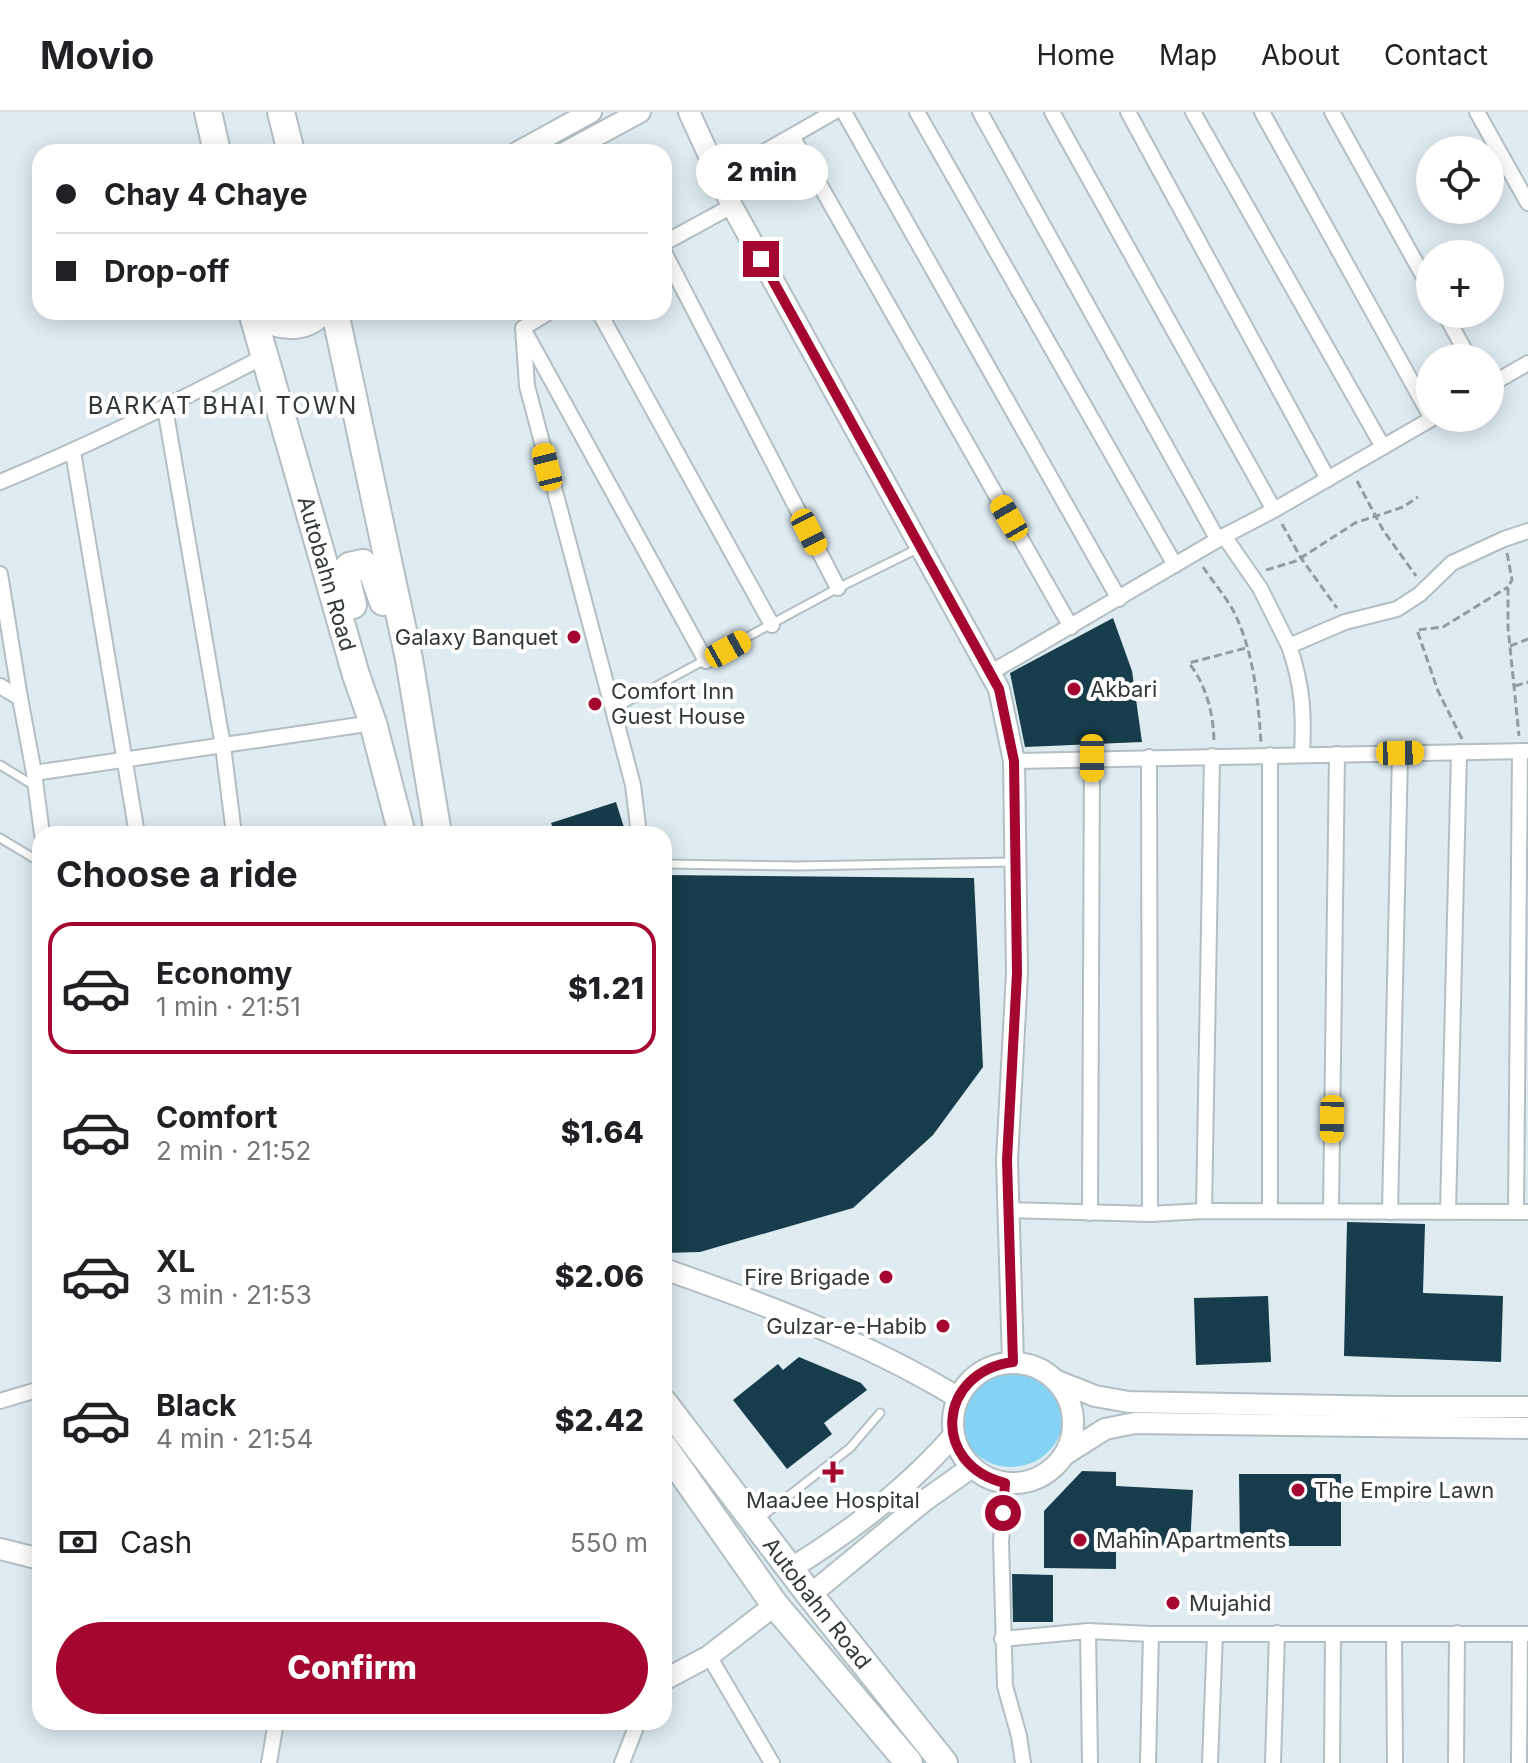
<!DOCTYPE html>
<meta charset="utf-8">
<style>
:root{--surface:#fff;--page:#f6f6f6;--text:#202124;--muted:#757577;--line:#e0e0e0;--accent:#a40630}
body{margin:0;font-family:Inter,sans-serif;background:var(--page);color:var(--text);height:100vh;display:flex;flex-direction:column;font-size:30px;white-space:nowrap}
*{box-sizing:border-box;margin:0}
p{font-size:26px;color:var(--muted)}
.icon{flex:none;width:44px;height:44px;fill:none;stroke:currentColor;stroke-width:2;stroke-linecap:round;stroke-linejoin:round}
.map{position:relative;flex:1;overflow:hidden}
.details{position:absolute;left:32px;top:714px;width:640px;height:904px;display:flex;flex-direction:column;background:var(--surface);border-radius:24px;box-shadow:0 4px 20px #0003}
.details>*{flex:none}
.banner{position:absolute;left:32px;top:32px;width:640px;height:176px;border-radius:24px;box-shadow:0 4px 20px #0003;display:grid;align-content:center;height:176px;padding:0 24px;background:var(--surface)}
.fabs{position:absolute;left:1416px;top:24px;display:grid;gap:16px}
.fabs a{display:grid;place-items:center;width:88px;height:88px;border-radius:50%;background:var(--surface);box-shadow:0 4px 20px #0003;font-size:40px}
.end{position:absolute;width:36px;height:36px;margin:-18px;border:10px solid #a40630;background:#fff;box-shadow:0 0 0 4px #fff}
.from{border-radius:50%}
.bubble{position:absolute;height:56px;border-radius:28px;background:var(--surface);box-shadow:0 4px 20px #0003;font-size:26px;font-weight:800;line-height:56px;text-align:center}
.car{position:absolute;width:24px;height:48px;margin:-24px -12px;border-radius:10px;box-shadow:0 0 6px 2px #0007;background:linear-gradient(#f5c518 24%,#345 0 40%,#f5c518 0 76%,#345 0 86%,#f5c518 0)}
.banner b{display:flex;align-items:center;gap:28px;height:76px;font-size:30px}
.banner b+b{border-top:2px solid var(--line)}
.banner i{width:20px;height:20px;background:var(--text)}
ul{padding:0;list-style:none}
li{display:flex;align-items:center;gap:24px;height:132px;margin:0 16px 12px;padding:0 8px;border:4px solid transparent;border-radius:24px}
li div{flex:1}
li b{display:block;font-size:30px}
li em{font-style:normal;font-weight:800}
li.current{border-color:var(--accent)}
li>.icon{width:72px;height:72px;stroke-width:1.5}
h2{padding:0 24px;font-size:36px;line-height:96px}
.pay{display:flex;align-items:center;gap:20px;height:88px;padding:0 24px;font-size:30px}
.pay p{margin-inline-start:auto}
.action{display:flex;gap:16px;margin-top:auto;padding:16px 24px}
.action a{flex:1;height:92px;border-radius:48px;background:var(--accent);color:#fff;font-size:32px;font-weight:800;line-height:92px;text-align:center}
header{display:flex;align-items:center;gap:48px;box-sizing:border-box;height:112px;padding:0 40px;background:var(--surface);border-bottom:2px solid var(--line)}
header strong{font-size:38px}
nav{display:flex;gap:44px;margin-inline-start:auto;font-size:28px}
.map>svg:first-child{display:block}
.green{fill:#85d3f4}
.building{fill:#173c4b}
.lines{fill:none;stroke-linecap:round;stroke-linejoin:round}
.lane-casing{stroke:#b1bfc5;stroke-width:11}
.street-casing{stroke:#b1bfc5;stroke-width:18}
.secondary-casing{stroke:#b1bfc5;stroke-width:24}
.highway-casing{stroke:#b1bfc5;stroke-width:30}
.path{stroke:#919ca0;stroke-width:3;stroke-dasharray:8 4;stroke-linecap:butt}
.lane{stroke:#fff;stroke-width:7}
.street{stroke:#fff;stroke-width:14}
.secondary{stroke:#fff;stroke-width:20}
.highway{stroke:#fff;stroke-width:26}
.route{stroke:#a40630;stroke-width:10}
.poi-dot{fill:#a40630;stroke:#fff;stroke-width:3}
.labels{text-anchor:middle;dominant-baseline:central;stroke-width:8;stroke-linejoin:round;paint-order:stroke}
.street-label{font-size:22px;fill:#33393b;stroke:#fff}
.poi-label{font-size:22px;fill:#33393b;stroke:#fff;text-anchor:start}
.neighbourhood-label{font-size:24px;letter-spacing:2px;fill:#33393b;stroke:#fff}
</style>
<header>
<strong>Movio</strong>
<nav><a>Home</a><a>Map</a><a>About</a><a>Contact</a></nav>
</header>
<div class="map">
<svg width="1528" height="1651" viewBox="0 0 1528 1651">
<rect width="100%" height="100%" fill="#deecf2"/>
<circle class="green" cx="1011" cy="1302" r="53"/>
<g class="building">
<path d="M1113,506L1132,559L1142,630L1025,635L1010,561Z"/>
<path d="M616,690L626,722H555L551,711Z"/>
<path d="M664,763L974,766L983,955L933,1023L853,1096L700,1140L664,1141Z"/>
<path d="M1347,1110L1425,1112L1423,1181L1503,1184L1501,1250L1344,1244Z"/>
<path d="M1268,1184L1271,1250L1196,1253L1194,1186Z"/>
<path d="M799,1245L861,1271L867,1278L824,1311L832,1322L787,1357L733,1288L778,1252L783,1258Z"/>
<path d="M1082,1359L1116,1360V1374L1193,1378L1190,1435L1116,1431V1457L1044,1456V1399Z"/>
<path d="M1239,1362H1341V1434H1240Z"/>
<path d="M1012,1462L1053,1463V1510H1013Z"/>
</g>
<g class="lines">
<g class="lane-casing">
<g id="lane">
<path d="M614,597L838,476L919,436"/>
<path d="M0,653L33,673"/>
<path d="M0,726L40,750"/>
<path d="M664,752L798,754L1012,750"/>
<path d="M759,1407L850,1336L880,1301"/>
</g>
</g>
<g class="street-casing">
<g id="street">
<path d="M844,0L1119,487"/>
<path d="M917,0L1175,453"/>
<path d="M980,0L1218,428"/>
<path d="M1052,0L1274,398"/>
<path d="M1128,0L1328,367"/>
<path d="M1193,0L1383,335"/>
<path d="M1262,0L1430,303"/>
<path d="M1332,0L1430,176"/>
<path d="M1477,0L1528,91"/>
<path d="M792,24L1071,515"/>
<path d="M720,65L834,0"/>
<path d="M664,131L732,94"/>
<path d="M664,140L838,476"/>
<path d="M549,200L523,216L527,274L633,673L639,722"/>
<path d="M599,200L772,513"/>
<path d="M1445,202L1469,246"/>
<path d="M525,220L706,549"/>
<path d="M1490,273L1528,251"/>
<path d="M165,296L223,634L234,722"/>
<path d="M73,340L137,722"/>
<path d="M0,370C90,333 177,290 263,245"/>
<path d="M1224,424L1260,476L1289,534"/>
<path d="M0,462L20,586"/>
<path d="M990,561L1224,424L1274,398L1433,306"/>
<path d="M0,574L20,586L34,661L373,611"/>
<path d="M1270,643V1099"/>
<path d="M1302,643C1304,602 1303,574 1289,534L1345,510L1397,497L1420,482L1452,451L1504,427L1528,419"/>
<path d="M1149,645L1150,1102"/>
<path d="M1014,649L1528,639"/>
<path d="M34,661L42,722"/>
<path d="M1008,1098L1150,1102L1204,1099L1528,1100"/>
<path d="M1331,1098L1337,642"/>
<path d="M1204,1099L1212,644"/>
<path d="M1448,1099L1459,640"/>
<path d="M1390,1100L1400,641"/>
<path d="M1516,1100L1520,639"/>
<path d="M1090,1101L1092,646"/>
<path d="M0,1289L40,1277"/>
<path d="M1005,1371L1001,1430L1005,1574L1019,1624L1023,1651"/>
<path d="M1088,1519L1090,1651"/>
<path d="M1394,1523L1395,1651"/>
<path d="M1002,1527L1088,1519L1151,1522H1528"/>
<path d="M709,1544L772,1651"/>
<path d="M269,1651L276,1610"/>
<path d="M622,1651L638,1610"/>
<path d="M1148,1651L1151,1522"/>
<path d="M1210,1651L1215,1522"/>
<path d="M1273,1651L1277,1521"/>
<path d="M1332,1651L1333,1522"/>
<path d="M1456,1651L1457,1521"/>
<path d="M1519,1651L1520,1522"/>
</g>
</g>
<g class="secondary-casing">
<g id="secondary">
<path d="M689,0L732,94L999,577L1014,649L1017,861L1007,1048L1013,1250"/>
<path d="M518,40L591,0"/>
<path d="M566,40L640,0"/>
<path d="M664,1157C764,1192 867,1230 957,1285"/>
<circle cx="1013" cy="1311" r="60"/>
<path d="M1057,1269L1095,1284L1129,1290L1395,1295H1528"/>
<path d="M1064,1343L1105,1317L1135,1311L1528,1316"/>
<path d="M0,1437L40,1447"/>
<path d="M790,1457C850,1420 907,1377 953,1324"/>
<path d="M810,1483L924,1389L972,1355"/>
<path d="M664,1568L709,1544L775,1493"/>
</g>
</g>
<g class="highway-casing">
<g id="highway">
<path d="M208,0L217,40"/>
<path d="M281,0L291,40"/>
<path id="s1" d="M252,200L356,563L373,611L402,722"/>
<path d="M259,200C276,217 304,218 321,200"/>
<path d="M335,200L409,547L438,722"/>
<path d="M353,493L345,459L349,454L363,451L373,462L383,490"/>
<path id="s2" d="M664,1291L810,1483L944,1651"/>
<path d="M664,1335L775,1493L909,1651"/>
</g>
</g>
<g class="path">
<path d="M1357,369L1383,418L1416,464"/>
<path d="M1282,412L1301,446L1337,496"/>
<path d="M1507,441L1512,468L1508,475V515L1519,624"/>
<path d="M1203,455C1213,470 1227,486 1235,502C1254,542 1258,587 1261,630"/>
<path d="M1266,458L1296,449L1355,411L1403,395L1418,385"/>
<path d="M1510,534L1528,527"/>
<path d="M1515,574L1528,570"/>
<path d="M1462,627L1438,579L1417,518L1443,515L1508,475"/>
<path d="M1214,628C1213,600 1206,573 1189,551L1246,536"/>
</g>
<use href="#lane" class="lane"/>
<use href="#street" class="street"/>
<use href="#secondary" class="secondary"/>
<use href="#highway" class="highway"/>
</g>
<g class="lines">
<path class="route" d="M761,147L999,577L1014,649L1017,861L1007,1048L1013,1250C937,1260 930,1353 1005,1371L1003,1401"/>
</g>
<g class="poi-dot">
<circle cx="574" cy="525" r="8"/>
<circle cx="1074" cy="577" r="8"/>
<circle cx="595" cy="592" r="8"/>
<circle cx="886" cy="1165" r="8"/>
<circle cx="943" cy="1214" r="8"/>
<path d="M829 1348h8v8h8v8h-8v8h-8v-8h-8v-8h8z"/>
<circle cx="1298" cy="1378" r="8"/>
<circle cx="1080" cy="1428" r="8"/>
<circle cx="1173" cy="1491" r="8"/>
</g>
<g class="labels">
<g class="street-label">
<text stroke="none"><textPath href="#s1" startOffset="272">Autobahn Road</textPath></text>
<text stroke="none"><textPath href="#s2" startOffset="252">Autobahn Road</textPath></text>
</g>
<g class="poi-label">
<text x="558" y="525" text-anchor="end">Galaxy Banquet</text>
<text x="1090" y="577">Akbari</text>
<text x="611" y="579">Comfort Inn<tspan x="611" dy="25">Guest House</tspan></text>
<text x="870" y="1165" text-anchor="end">Fire Brigade</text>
<text x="927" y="1214" text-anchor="end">Gulzar-e-Habib</text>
<text x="1314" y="1378">The Empire Lawn</text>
<text x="833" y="1388" text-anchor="middle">MaaJee Hospital</text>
<text x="1096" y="1428">Mahin Apartments</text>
<text x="1189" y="1491">Mujahid</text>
</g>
<g class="neighbourhood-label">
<text x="223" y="293">BARKAT BHAI TOWN</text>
</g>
</g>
</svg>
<div class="fabs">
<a><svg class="icon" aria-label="locate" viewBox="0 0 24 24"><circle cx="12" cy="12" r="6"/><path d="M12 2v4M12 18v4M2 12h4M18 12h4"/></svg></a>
<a>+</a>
<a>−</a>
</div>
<i class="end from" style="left:1003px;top:1401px"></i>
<i class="end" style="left:761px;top:147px"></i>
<div class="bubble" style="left:696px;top:32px;width:132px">2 min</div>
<i class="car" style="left:547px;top:355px;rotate:346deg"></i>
<i class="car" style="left:1009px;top:406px;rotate:330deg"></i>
<i class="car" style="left:809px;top:420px;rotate:153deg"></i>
<i class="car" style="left:728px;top:537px;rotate:61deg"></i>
<i class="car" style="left:1400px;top:641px;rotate:89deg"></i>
<i class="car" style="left:1092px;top:646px;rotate:180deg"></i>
<i class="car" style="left:1332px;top:1007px;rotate:181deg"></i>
<div class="banner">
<b><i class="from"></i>Chay 4 Chaye</b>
<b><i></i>Drop-off</b>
</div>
<section class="details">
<h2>Choose a ride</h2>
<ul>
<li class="current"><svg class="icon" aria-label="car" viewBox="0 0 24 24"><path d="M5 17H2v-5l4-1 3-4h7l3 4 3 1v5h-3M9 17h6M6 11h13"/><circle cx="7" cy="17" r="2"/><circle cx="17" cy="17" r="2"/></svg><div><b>Economy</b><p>1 min · 21:51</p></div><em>$1.21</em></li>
<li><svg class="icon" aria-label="car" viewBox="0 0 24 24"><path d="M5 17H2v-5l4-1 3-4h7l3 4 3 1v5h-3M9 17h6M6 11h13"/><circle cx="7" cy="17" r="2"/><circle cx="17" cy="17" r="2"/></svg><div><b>Comfort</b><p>2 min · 21:52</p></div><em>$1.64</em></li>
<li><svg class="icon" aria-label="car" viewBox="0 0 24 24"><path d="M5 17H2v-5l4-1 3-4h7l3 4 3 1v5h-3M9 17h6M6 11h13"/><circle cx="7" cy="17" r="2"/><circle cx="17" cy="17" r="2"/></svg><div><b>XL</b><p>3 min · 21:53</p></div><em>$2.06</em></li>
<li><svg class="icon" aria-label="car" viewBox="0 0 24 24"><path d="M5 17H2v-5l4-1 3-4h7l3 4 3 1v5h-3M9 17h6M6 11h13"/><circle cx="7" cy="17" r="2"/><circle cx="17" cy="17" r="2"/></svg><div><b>Black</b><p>4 min · 21:54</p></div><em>$2.42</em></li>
</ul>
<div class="pay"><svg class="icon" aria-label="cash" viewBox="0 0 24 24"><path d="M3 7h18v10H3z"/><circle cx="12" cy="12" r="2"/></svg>Cash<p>550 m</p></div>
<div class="action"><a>Confirm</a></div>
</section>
</div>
